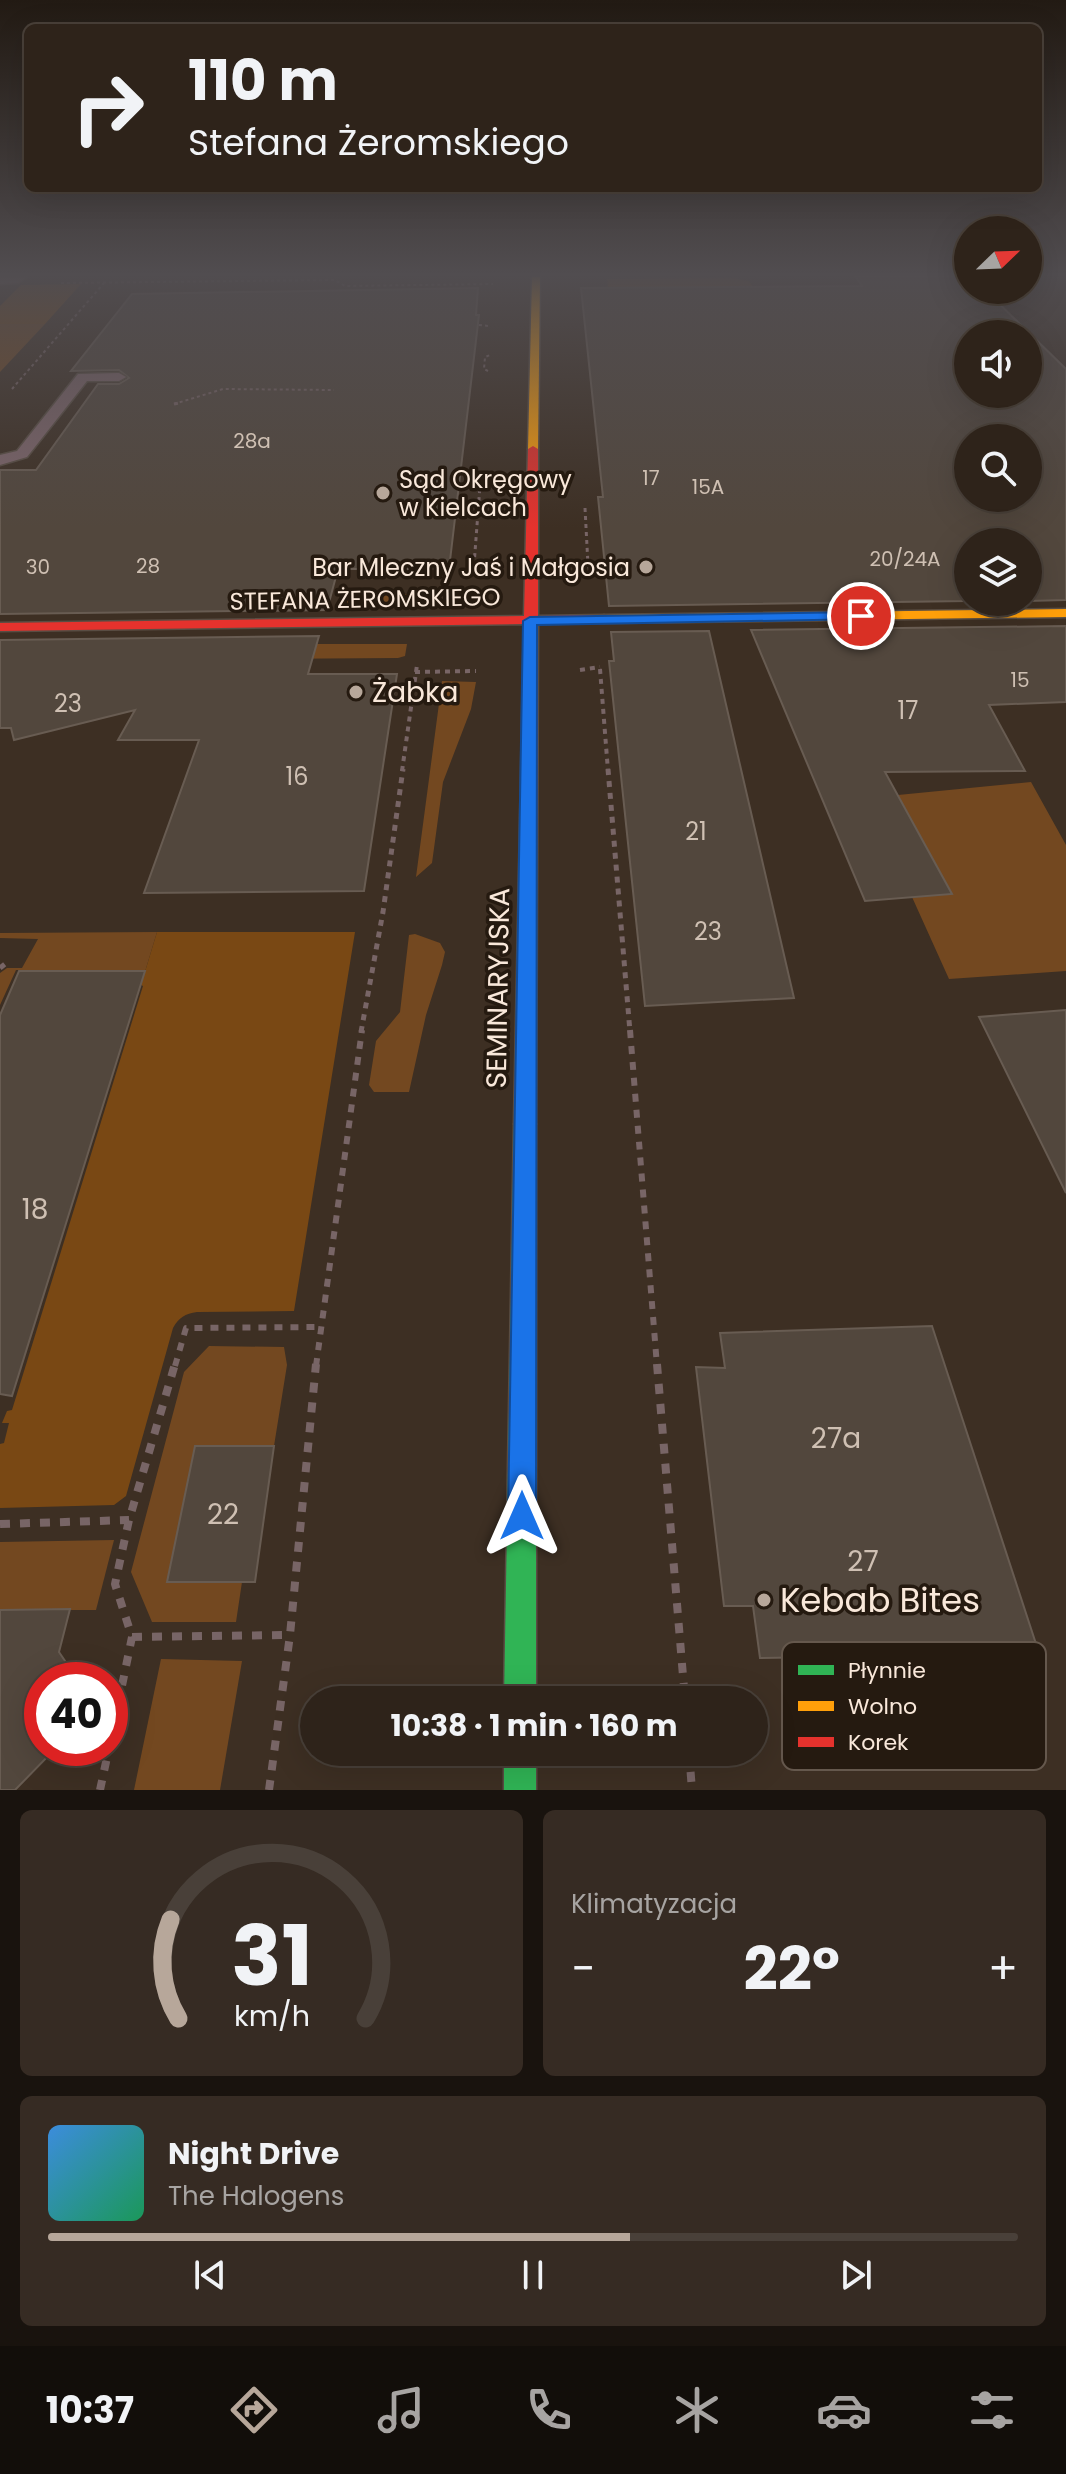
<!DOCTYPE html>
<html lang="pl">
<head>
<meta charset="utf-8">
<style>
	:root { --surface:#2e231a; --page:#362b23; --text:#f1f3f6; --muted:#a7a4a2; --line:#494039; --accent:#b7a79a }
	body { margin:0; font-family:Poppins,sans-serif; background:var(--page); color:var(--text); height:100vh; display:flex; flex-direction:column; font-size:30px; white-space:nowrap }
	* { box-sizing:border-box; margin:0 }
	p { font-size:26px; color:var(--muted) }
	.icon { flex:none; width:44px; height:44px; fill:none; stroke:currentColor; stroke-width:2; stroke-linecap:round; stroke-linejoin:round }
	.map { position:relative; height:1790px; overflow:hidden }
	.details { display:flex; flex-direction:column; gap:20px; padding:20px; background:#19130e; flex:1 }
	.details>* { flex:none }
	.banner { position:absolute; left:24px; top:24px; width:1018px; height:168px; border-radius:12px; box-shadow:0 8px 32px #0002,0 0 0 2px var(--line); background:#2e231a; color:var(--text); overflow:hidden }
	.needle { width:52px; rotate:67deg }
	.tools { position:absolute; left:954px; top:216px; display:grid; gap:16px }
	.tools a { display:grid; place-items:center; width:88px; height:88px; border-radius:50%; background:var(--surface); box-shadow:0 8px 32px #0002,0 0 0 2px var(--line); font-size:40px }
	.speed { position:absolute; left:24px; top:1662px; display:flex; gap:16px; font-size:40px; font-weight:700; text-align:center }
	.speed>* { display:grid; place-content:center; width:104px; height:104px; border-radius:50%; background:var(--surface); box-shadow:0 8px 32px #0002,0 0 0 2px var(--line); line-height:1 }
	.speed .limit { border:12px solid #d22; background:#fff; color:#111 }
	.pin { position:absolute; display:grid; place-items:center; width:68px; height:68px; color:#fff; margin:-34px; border:4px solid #fff; border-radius:50%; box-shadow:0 2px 8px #0007 }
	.me { position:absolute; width:88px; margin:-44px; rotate:0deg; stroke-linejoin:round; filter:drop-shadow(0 0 6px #0008) }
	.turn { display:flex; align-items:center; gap:28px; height:168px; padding:0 32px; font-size:36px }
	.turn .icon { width:104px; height:104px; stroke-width:2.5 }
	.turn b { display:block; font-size:56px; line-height:68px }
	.big { font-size:60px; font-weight:700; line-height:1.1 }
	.details .widget { flex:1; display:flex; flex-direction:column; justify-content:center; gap:12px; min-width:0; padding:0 28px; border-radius:12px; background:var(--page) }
	.details .dial { align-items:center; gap:0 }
	.dial svg { height:208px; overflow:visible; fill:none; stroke:var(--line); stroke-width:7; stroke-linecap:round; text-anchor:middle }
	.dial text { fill:var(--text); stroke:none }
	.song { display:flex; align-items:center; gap:24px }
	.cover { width:96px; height:96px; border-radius:12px; background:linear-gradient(135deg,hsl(210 70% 55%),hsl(150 70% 35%)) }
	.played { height:8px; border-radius:4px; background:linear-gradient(90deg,var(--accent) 60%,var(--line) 60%) }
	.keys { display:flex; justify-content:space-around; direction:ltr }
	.heat { display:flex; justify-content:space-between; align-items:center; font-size:44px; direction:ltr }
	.details .tiles { flex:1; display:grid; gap:20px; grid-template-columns:1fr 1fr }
	.widget:last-child { grid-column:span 2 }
	.trip { position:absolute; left:300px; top:1686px; width:468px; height:80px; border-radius:40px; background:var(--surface); box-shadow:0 8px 32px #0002,0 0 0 2px var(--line); font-weight:700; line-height:80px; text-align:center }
	.menu { display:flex; height:128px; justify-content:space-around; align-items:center; background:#120e0a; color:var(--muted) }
	.menu .icon { width:56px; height:56px }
	.menu .active { color:var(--accent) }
	.menu b { font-size:36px; color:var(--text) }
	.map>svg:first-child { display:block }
	.green { fill:#734820 }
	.forest { fill:#794814 }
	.building { fill:#52473d; stroke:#685c52; stroke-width:2; fill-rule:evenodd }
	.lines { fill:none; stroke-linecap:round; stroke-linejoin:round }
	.lane-casing { stroke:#594d43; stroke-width:3 }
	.street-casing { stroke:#594d43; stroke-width:3 }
	.fast-casing { stroke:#594d43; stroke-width:3 }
	.slow-casing { stroke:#594d43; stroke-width:3 }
	.jam-casing { stroke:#594d43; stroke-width:3 }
	.path-far5 { stroke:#786566; stroke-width:2; stroke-dasharray:3 3; stroke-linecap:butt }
	.path-far4 { stroke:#786566; stroke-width:3; stroke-dasharray:4 4; stroke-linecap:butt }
	.path-far3 { stroke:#786566; stroke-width:4; stroke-dasharray:5 5; stroke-linecap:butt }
	.path-far2 { stroke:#786566; stroke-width:5; stroke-dasharray:6 6; stroke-linecap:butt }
	.path-far1 { stroke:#786566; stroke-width:6; stroke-dasharray:8 8; stroke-linecap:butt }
	.path { stroke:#786566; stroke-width:8; stroke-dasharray:10 10; stroke-linecap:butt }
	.lane { fill:#7e666b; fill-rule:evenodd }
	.street { fill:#7e666b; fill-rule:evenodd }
	.fast { fill:#30b455; fill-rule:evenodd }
	.slow { fill:#ff9f0a; fill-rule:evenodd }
	.jam { fill:#e5322d; fill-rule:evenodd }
	.route { fill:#1a73e8; stroke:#114b97; stroke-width:2 }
	.poi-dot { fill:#b7a79a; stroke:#251a10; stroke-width:3 }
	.labels { text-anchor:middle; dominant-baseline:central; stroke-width:7; stroke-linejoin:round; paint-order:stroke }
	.far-number-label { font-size:20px; fill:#cfc0b3 }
	.far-poi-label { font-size:24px; fill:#f9e8da; stroke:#251a10; text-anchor:start }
	.far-street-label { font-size:24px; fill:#f9e8da; stroke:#251a10 }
	.number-label { font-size:24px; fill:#cfc0b3 }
	.poi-label { font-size:28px; fill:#f9e8da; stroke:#251a10; text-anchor:start }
	.street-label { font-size:28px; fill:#f9e8da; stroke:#251a10 }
	.near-number-label { font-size:28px; fill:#cfc0b3 }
	.near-poi-label { font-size:34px; fill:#f9e8da; stroke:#251a10; text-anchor:start }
	.key { fill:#251a10; stroke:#65584d; stroke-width:2 }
	.key-label { font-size:22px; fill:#f9e8da }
</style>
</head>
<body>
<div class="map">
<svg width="1066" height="1790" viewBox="0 0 1066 1790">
	<rect width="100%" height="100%" fill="#3d2f23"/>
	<g class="green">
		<path d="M0,324H45L0,372Z"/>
		<path d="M409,594L407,605L344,606L346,595Z"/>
		<path d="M279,644H407L405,656L398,658L247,659Z"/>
		<path d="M442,681L476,682L471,709L443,782L432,863L416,877Z"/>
		<path d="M1031,782L1066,845V971L949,979L912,897L952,894L898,795Z"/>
		<path d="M157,932L141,985L77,986L82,970H16L0,1005V973L7,968H22L38,939L0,938V933Z"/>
		<path d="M415,934L440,943L445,952L442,965L426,1015L409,1092H374L369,1085L376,1041L400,1012L409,935Z"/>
		<path d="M209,1346L284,1347L287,1365L274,1446L195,1447L167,1582H242L236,1622H152L131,1572L184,1372Z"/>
		<path d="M114,1540L96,1610H0V1542Z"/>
		<path d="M161,1659L242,1661L220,1790H134Z"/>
	</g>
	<g class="forest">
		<path d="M733,278L749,281L753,287L608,288L607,279Z"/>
		<path d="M81,284L45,324H0V306L21,285Z"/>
		<path d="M157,932H355L294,1311L197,1312C185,1314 179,1317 173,1328L126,1496L114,1505L0,1508V1444L4,1443L9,1423H2L7,1411L12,1410L143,986L141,985Z"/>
	</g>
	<g class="building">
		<path d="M856,277H968V290H985L1066,369V600L1028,601V542H968V601L609,606L598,497H603L581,288L862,286ZM968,334H1028V394H968ZM968,438H1028V498H968Z"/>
		<path d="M478,288L476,315H479L449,569H338L327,610L0,614V470H36L98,384H119L129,378L119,370L71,371L132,294Z"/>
		<path d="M1066,626V702L989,705L1025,771L885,772L952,894L865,901L751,630Z"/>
		<path d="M709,631L794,998L645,1006L609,661H614L611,632Z"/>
		<path d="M319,636L308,674H397L364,891L144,893L199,740H118L135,710L14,740L11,728H0V640Z"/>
		<path d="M19,971H145L12,1396L0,1394V1015Z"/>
		<path d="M1066,1010V1193L979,1017Z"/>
		<path d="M932,1326L1039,1653L760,1658L753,1606H724L696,1367L725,1368L720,1333Z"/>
		<path d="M195,1446H274L255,1582H167Z"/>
		<path d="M70,1609L59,1652L78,1680H42V1748H56L15,1790H0V1610Z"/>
	</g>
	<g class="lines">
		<defs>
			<path id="lane" d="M78,374L119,373L126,377L119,381H87L27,457L0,465V455L17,451Z"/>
			<path id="street" d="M0,277H27L18,283L0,284Z"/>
			<g id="fast">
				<path d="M525,1115L533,1117L536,1124V1700H504L514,1124L517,1117Z"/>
				<rect x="504" y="1752" width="32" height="38"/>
			</g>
			<g id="slow">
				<path d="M532,277H540L538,449L533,452L528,449Z"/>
				<path d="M1066,609V617L604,623L597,619L604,615Z"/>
			</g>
			<path id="jam" d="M533,446L538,449V616L604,615L611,619L604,623L538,624L536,1124L533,1131L525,1133L517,1131L514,1124L524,624L0,631V623L524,616L528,449Z"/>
		</defs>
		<use href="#lane" class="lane-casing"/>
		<use href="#street" class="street-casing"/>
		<use href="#fast" class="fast-casing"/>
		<use href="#slow" class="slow-casing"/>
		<use href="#jam" class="jam-casing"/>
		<g class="path-far5">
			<path d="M61,283L335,280L345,286L493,284"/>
			<path d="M479,325L489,326"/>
			<path d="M488,371L484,369L485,357L490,355"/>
			<path d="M12,389L104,283"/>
			<path d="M174,404L223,389L334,390"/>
		</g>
		<g class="path-far4">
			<path d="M174,404L179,403"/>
			<path d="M472,485H480"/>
			<path d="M585,508L588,565"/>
			<path d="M474,565L480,486"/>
		</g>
		<g class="path-far3">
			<path d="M588,563L589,574"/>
			<path d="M463,575L474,563"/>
			<path d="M600,669L608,771"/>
			<path d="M580,670L600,667"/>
			<path d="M415,672L476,671"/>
			<path d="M402,771L417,665"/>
		</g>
		<g class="path-far2">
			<path d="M608,769L630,1032"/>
			<path d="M0,968L5,964"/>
			<path d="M361,1032L383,912L403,769"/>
		</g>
		<g class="path-far1">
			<path d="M630,1030L657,1366"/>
			<path d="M175,1366L186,1328L320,1327"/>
			<path d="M316,1366L362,1030"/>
		</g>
		<g class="path">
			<path d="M657,1364L685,1700"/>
			<path d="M0,1524L129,1520"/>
			<path d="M132,1637L290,1635"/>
			<path d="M110,1744L132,1637L115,1584L129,1520L175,1364"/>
			<path d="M689,1752L692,1790"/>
			<path d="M100,1790L109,1748"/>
			<path d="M269,1790L290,1635L316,1364"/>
		</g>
		<use href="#lane" class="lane"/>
		<use href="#street" class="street"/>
		<use href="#fast" class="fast"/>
		<use href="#slow" class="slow"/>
		<use href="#jam" class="jam"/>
	</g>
	<linearGradient id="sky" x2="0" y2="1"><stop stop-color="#221a13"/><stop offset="0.52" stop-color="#514d50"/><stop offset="1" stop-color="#514d50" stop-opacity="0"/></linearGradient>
	<rect width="1066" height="528" fill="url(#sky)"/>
	<path class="route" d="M861,612L867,616L865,619L537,625L536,1516L532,1526L522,1530L512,1526L508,1516L523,621L530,617Z"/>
	<g class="poi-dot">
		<circle cx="383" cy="493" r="8"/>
		<circle cx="646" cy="567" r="8"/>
		<circle cx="356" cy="692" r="8"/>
		<circle cx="764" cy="1600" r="8"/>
	</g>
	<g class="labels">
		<g class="far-number-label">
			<text x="252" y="441">28a</text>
			<text x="651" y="478">17</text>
			<text x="708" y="487">15A</text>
			<text x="905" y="559">20/24A</text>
			<text x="148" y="566">28</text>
			<text x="38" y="567">30</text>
			<text x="1020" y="680">15</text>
		</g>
		<g class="far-poi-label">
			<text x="399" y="479">Sąd Okręgowy<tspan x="399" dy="28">w Kielcach</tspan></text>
			<text x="630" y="567" text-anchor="end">Bar Mleczny Jaś i Małgosia</text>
		</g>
		<g class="far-street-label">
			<text transform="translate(365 599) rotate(-1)">STEFANA ŻEROMSKIEGO</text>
		</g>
		<g class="number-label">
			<text x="68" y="703">23</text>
			<text x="908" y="710">17</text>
			<text x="297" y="776">16</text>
			<text x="696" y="831">21</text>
			<text x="708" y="931">23</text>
		</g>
		<g class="poi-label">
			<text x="372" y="692">Żabka</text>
		</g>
		<g class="street-label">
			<text transform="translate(498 988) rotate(-89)">SEMINARYJSKA</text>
		</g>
		<g class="near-number-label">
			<text x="35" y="1209">18</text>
			<text x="836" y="1438">27a</text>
			<text x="223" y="1514">22</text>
			<text x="863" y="1561">27</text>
		</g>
		<g class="near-poi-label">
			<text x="780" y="1600">Kebab Bites</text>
		</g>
	</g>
	<rect x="782" y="1642" width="264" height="128" rx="12" class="key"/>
	<rect x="798" y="1665" width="36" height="10" fill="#30b455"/>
	<rect x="798" y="1701" width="36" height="10" fill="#ff9f0a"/>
	<rect x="798" y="1737" width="36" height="10" fill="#e5322d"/>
	<g class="key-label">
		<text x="848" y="1678">Płynnie</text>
		<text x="848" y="1714">Wolno</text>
		<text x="848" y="1750">Korek</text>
	</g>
</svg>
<div class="tools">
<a><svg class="needle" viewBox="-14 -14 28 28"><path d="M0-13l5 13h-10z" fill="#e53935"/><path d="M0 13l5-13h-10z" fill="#a7a4a2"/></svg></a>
<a><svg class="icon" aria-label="sound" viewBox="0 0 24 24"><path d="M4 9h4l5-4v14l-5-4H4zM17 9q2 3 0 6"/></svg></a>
<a><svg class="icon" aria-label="search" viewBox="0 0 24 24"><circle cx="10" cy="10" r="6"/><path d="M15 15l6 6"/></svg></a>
<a><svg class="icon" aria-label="layers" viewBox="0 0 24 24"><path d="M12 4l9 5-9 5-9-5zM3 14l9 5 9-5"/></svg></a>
</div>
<div class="speed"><div class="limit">40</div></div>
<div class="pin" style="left:861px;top:616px;background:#d93025"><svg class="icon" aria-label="arrive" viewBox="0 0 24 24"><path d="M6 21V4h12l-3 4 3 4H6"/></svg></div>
<svg class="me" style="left:522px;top:1516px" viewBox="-20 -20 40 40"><path d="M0-17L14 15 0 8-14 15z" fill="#1a73e8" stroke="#fff" stroke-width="4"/></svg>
<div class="trip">10:38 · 1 min · 160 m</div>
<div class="banner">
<div class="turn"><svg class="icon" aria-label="right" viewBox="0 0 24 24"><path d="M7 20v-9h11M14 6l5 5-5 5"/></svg><div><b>110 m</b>Stefana Żeromskiego</div></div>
</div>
</div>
<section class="details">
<div class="tiles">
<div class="widget dial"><svg viewBox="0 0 100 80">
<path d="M14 69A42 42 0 1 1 86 69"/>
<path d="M14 69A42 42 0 0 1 11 31" stroke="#b7a79a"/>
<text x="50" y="56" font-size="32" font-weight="700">31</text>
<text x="50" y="72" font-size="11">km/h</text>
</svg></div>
<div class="widget"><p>Klimatyzacja</p>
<div class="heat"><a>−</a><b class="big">22°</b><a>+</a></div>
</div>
<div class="widget">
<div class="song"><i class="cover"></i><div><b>Night Drive</b><p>The Halogens</p></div></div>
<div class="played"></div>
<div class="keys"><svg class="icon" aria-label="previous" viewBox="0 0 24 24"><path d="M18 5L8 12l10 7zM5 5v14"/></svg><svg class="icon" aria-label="pause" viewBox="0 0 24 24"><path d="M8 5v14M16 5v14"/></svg><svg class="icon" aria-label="next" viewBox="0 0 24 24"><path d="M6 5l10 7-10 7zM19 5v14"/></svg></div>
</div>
</div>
</section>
<nav class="menu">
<b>10:37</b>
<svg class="icon active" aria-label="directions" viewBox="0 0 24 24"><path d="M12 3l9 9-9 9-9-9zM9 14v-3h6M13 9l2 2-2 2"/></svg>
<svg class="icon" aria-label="music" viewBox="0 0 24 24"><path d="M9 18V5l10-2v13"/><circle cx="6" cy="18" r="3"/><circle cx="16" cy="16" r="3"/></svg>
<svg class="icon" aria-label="phone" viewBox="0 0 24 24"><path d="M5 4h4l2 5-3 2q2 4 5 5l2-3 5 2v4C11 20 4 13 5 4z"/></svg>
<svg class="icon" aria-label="climate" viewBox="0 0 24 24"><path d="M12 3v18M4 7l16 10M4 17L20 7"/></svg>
<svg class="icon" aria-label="car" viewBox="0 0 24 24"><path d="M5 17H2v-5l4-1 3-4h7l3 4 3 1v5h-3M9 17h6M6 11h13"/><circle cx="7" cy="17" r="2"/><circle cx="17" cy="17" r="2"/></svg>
<svg class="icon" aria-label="filters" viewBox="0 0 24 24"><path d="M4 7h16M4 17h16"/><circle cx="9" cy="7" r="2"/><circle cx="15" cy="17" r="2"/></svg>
</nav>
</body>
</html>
